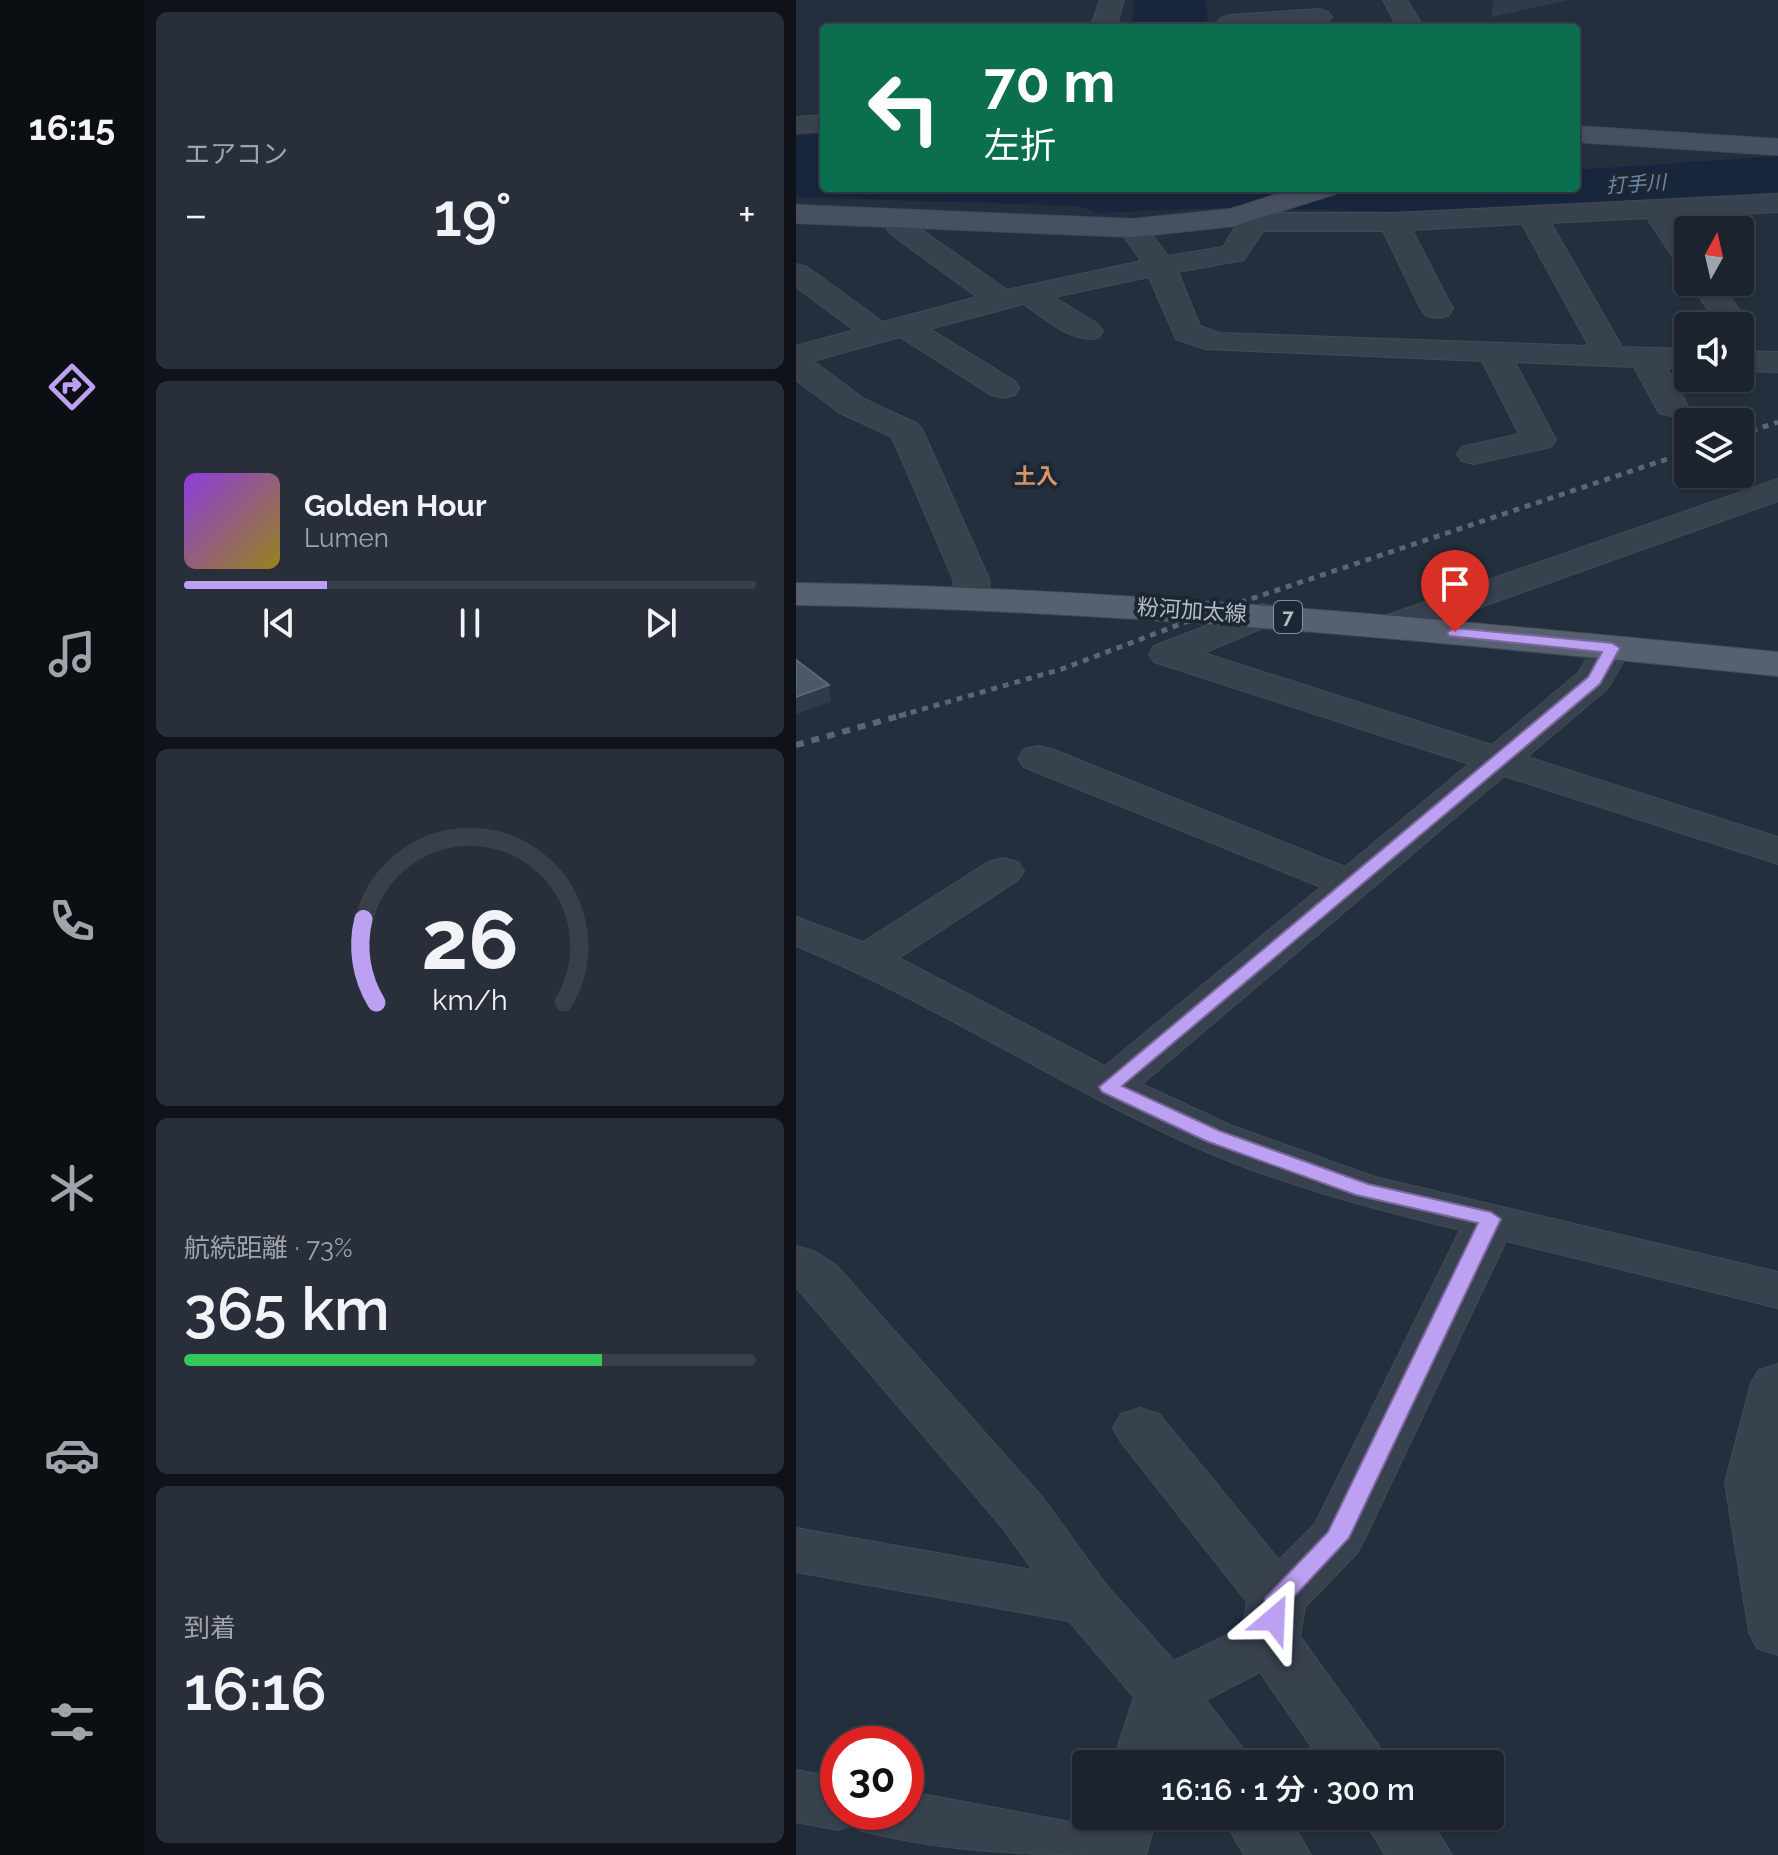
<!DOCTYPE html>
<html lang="ja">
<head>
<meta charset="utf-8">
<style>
	:root { --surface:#1b232e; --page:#282f3a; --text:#f1f3f6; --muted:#a0a4aa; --line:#39404a; --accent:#bca0f2 }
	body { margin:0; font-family:Raleway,"Noto Sans JP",sans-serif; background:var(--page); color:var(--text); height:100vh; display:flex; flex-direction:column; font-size:30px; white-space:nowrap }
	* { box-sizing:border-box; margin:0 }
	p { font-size:26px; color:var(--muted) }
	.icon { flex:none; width:44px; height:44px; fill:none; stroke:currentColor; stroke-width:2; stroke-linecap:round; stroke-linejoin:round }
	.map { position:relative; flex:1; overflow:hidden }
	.drawer { display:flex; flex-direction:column; gap:12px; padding:12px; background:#0f1319; width:652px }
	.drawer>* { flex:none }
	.top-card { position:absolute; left:24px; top:24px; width:760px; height:168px; border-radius:8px; box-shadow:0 2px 6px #0004,0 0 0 2px var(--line); background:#0b6e4f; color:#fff; overflow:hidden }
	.needle { width:52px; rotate:8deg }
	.tools { position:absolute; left:878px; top:216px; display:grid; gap:16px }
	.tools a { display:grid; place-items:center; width:80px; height:80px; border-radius:8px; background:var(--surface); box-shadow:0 2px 6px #0004,0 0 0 2px var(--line); font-size:40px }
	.speed { position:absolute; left:24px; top:1726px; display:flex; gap:16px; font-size:40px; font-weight:700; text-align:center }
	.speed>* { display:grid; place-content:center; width:104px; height:104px; border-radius:50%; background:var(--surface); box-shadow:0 2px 6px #0004,0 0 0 2px var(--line); line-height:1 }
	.speed .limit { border:12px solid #d22; background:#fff; color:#111 }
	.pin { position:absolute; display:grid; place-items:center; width:68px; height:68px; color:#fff; margin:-82px -34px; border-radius:50% 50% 50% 0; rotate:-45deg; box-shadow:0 0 8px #0007 }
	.pin .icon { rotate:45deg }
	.me { position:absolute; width:88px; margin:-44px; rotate:26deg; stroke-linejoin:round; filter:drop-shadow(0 0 6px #0008) }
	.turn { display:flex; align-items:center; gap:28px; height:168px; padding:0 32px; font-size:36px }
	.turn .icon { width:104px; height:104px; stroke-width:2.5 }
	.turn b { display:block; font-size:56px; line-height:68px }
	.big { font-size:60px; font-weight:600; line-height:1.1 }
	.drawer .widget { flex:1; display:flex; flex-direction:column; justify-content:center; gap:12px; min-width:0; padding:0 28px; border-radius:12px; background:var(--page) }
	.drawer .dial { align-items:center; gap:0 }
	.dial svg { height:208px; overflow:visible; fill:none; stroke:var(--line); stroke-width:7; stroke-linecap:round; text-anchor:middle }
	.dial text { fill:var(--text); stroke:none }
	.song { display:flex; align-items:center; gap:24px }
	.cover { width:96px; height:96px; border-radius:12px; background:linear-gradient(135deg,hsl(270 70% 55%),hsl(50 70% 35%)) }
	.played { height:8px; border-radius:4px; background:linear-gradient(90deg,var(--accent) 25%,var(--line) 25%) }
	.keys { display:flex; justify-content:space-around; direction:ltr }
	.heat { display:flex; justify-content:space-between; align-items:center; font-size:44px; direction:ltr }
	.charge { height:12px; border-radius:6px; background:linear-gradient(90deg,#34c759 73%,var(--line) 0) }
	.trip { position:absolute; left:276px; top:1750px; width:432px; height:80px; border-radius:8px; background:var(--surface); box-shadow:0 2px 6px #0004,0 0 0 2px var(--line); font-weight:600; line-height:80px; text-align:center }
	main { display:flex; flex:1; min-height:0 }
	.dock { display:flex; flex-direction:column; width:144px; justify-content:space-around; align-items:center; background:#0b0e12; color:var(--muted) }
	.dock .icon { width:56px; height:56px }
	.dock .selected { color:var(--accent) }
	.dock b { font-size:36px; color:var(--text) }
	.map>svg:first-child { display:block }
	.water { fill:#17263c }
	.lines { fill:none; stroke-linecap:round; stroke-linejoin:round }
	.street-casing { stroke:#414a57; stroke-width:2 }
	.secondary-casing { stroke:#414a57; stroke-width:2 }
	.primary-casing { stroke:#414a57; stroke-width:2 }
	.street { fill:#38414e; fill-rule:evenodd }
	.secondary { fill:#465061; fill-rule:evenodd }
	.primary { fill:#56606e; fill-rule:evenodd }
	.rail-far1 { stroke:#5a6575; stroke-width:5; stroke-dasharray:6 6; stroke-linecap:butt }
	.rail { stroke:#5a6575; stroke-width:6; stroke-dasharray:8 8; stroke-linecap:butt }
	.shaded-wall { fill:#2f3b4b }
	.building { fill:#4b5868; stroke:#5c6777; stroke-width:2 }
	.route { fill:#bca0f2; stroke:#7a689d; stroke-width:2 }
	.labels { text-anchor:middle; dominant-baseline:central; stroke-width:8; stroke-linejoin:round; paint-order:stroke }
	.far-water-label { font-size:20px; font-style:italic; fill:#6d86a8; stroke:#1d2633 }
	.shield { fill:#1d2633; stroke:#878f9c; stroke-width:2 }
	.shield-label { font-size:20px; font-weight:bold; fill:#b4bcc9 }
	.far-quarter-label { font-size:22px; font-weight:bold; fill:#d59563; stroke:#1d2633 }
	.street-label { font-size:22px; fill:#b4bcc9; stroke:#1d2633 }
</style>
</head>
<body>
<main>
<nav class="dock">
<b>16:15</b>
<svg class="icon selected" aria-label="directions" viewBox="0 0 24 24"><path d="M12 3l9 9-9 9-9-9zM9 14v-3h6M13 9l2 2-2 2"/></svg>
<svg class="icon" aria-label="music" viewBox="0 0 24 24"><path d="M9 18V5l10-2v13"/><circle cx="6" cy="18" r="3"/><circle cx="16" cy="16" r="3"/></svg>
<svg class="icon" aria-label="phone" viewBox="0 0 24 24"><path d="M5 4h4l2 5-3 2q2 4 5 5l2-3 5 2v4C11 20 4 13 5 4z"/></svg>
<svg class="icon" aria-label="climate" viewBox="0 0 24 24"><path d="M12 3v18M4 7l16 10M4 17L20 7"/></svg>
<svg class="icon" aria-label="car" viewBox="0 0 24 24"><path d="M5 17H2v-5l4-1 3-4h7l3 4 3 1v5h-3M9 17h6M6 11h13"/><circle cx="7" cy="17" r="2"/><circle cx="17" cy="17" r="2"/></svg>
<svg class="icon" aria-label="filters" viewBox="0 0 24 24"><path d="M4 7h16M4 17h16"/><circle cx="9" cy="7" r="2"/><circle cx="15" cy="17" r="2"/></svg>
</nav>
<section class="drawer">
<div class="widget"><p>エアコン</p>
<div class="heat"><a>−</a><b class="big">19°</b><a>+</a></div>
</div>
<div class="widget">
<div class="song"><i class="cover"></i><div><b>Golden Hour</b><p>Lumen</p></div></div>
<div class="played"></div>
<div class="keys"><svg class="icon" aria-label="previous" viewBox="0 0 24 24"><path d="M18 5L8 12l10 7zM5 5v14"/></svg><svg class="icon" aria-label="pause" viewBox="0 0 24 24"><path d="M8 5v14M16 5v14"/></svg><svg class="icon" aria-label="next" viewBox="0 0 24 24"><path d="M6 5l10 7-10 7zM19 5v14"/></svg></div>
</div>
<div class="widget dial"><svg viewBox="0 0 100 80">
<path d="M14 69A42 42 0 1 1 86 69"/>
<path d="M14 69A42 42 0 0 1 9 37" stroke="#bca0f2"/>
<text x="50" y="56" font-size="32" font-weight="700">26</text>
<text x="50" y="72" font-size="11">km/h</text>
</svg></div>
<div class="widget"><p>航続距離 · 73%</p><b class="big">365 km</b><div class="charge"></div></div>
<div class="widget"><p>到着</p><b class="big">16:16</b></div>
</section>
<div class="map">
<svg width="982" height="1855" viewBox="0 0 982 1855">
	<rect width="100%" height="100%" fill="#242f3e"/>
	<g class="water">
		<path d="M337,0H409L412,17L408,28H334L339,6Z"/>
		<path d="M28,134V188H780V170L982,156V192L632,212L422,208L301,213L283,206L0,197V136Z"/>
	</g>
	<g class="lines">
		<defs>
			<g id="street">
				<path d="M304,0H328L320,28H294Z"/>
				<path d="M587,0H611L628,28H602Z"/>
				<path d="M523,9L532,12L536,17L532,22L472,28H425L421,23L425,18L434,15Z"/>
				<path d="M28,115V131L0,133V117Z"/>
				<path d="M982,194V212L879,217L892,235V266L881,263L851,218L755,223L826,347L892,349V369L871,368L892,406L887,413L875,416L863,413L838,367L719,362L760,440L755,447L678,464L666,461L661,454L666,447L723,434L686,361L409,349L380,339L353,277L258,297L302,324L307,331L302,338C276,344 249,318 227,304L134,329L219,381L223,388L219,395L207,398L195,395L104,337L17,361L68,399L122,424L127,431L194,581L192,597L186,605L173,608L160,605L154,597L158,581L96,437L44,413L0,380V346L58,330L0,287V264L11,267L87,322L181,297L96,235L91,229L96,223L106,220L116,223L211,290L345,261L322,228L327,222L337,219L347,222L372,256L427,247L440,226L428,223L423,217L428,211L438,208L458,213H597ZM726,224L793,346L423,333L404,326L382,272L448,260L467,231H587L625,309L630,316L641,318L652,316L657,309L616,230Z"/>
				<path d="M894,282H924L954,326L949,333L944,334V326H922Z"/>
				<path d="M944,351L982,352V372L944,371Z"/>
				<path d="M982,479V501L609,634L596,637L583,634L577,626L583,618Z"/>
				<path d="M466,604L479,607L485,615L479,623L408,653L696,745L782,673L802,640L816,637L830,640L835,648L812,688L731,757L982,837V864L708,776L346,1084L434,1125L579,1177L982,1272V1308L710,1241L569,1538L561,1553L509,1607L504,1636L583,1746L592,1764H527L464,1672L410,1700L445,1746L454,1764H389L381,1753L378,1764H316L338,1697L273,1621L0,1572V1528L237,1570L206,1527L0,1287V1246L18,1251L40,1265L246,1497L311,1586L378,1661L447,1627L451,1602L325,1442L317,1428L325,1414L344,1408L363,1414L483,1560L519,1524L664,1230C574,1208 483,1184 397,1146C262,1085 137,1002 0,946V917L67,942L192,862L207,858L222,862L228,871L222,880L103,958L309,1066L525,887L228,767L222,758L228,749L242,746L256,749L549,867L673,764L358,662L353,654L358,646Z"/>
				<path d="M982,1364V1655L961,1648L953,1632L929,1483L955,1383L963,1370Z"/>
				<path d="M0,1770L42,1778V1812H110V1791L296,1826L299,1816H361L350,1855C252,1855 157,1855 63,1830L60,1824L42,1830L0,1822Z"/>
				<path d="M426,1816H492L515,1855H448Z"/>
				<path d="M566,1816H632L656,1855H589Z"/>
			</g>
			<g id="secondary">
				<path d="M780,126L982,139V155L780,142Z"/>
				<path d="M500,188H543L539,194L438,226L337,237L0,223V205L337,219L435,209Z"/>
			</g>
			<path id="primary" d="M0,583C329,588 655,620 982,652V676C655,643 329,610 0,605Z"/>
		</defs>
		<use href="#street" class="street-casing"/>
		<use href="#secondary" class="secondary-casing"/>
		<use href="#primary" class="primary-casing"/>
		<use href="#street" class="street"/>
		<use href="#secondary" class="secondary"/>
		<use href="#primary" class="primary"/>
		<g class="rail-far1">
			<path d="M944,435L982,422"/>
			<path d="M103,716L266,669L419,611L892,452"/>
		</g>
		<path class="rail" d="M0,745L110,714"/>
	</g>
	<g class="shaded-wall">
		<path d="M697,0H773L696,17Z"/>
		<path d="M33,685L35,702L0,714V697Z"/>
	</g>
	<path class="building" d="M0,660L33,685L0,697Z"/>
	<path class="route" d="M659,628L816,643L824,648L804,684L326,1086L424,1131L572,1184L695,1212L705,1219L553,1538L493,1602L487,1626L478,1629L469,1626L466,1619L469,1598L532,1532L682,1223L560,1195L410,1141L306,1092L303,1087L792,677L806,652L653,636L651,632Z"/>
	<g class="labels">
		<g class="far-water-label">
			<text transform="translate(840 184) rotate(-4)">打手川</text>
		</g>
		<rect class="shield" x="478" y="601" width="28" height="32" rx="6"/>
		<g class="shield-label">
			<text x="492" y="617">7</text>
		</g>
		<g class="far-quarter-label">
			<text x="240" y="476">土入</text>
		</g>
		<g class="street-label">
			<text transform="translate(396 610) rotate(4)">粉河加太線</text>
		</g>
	</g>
</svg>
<div class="tools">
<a><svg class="needle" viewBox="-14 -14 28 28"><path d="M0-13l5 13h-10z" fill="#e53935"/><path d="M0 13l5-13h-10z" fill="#a0a4aa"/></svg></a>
<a><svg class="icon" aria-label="sound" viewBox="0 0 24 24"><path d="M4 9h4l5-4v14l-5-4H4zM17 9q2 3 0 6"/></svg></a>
<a><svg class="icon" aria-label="layers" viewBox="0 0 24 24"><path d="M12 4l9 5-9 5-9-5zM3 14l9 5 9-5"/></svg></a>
</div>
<div class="speed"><div class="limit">30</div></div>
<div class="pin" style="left:659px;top:632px;background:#d93025"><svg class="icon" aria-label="arrive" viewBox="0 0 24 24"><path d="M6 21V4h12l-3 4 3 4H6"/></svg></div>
<svg class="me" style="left:478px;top:1619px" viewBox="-20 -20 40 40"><path d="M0-17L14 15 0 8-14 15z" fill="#bca0f2" stroke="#fff" stroke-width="4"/></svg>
<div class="trip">16:16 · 1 分 · 300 m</div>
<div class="top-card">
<div class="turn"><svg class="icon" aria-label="left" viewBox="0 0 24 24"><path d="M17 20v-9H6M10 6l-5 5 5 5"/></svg><div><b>70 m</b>左折</div></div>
</div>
</div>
</main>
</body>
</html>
